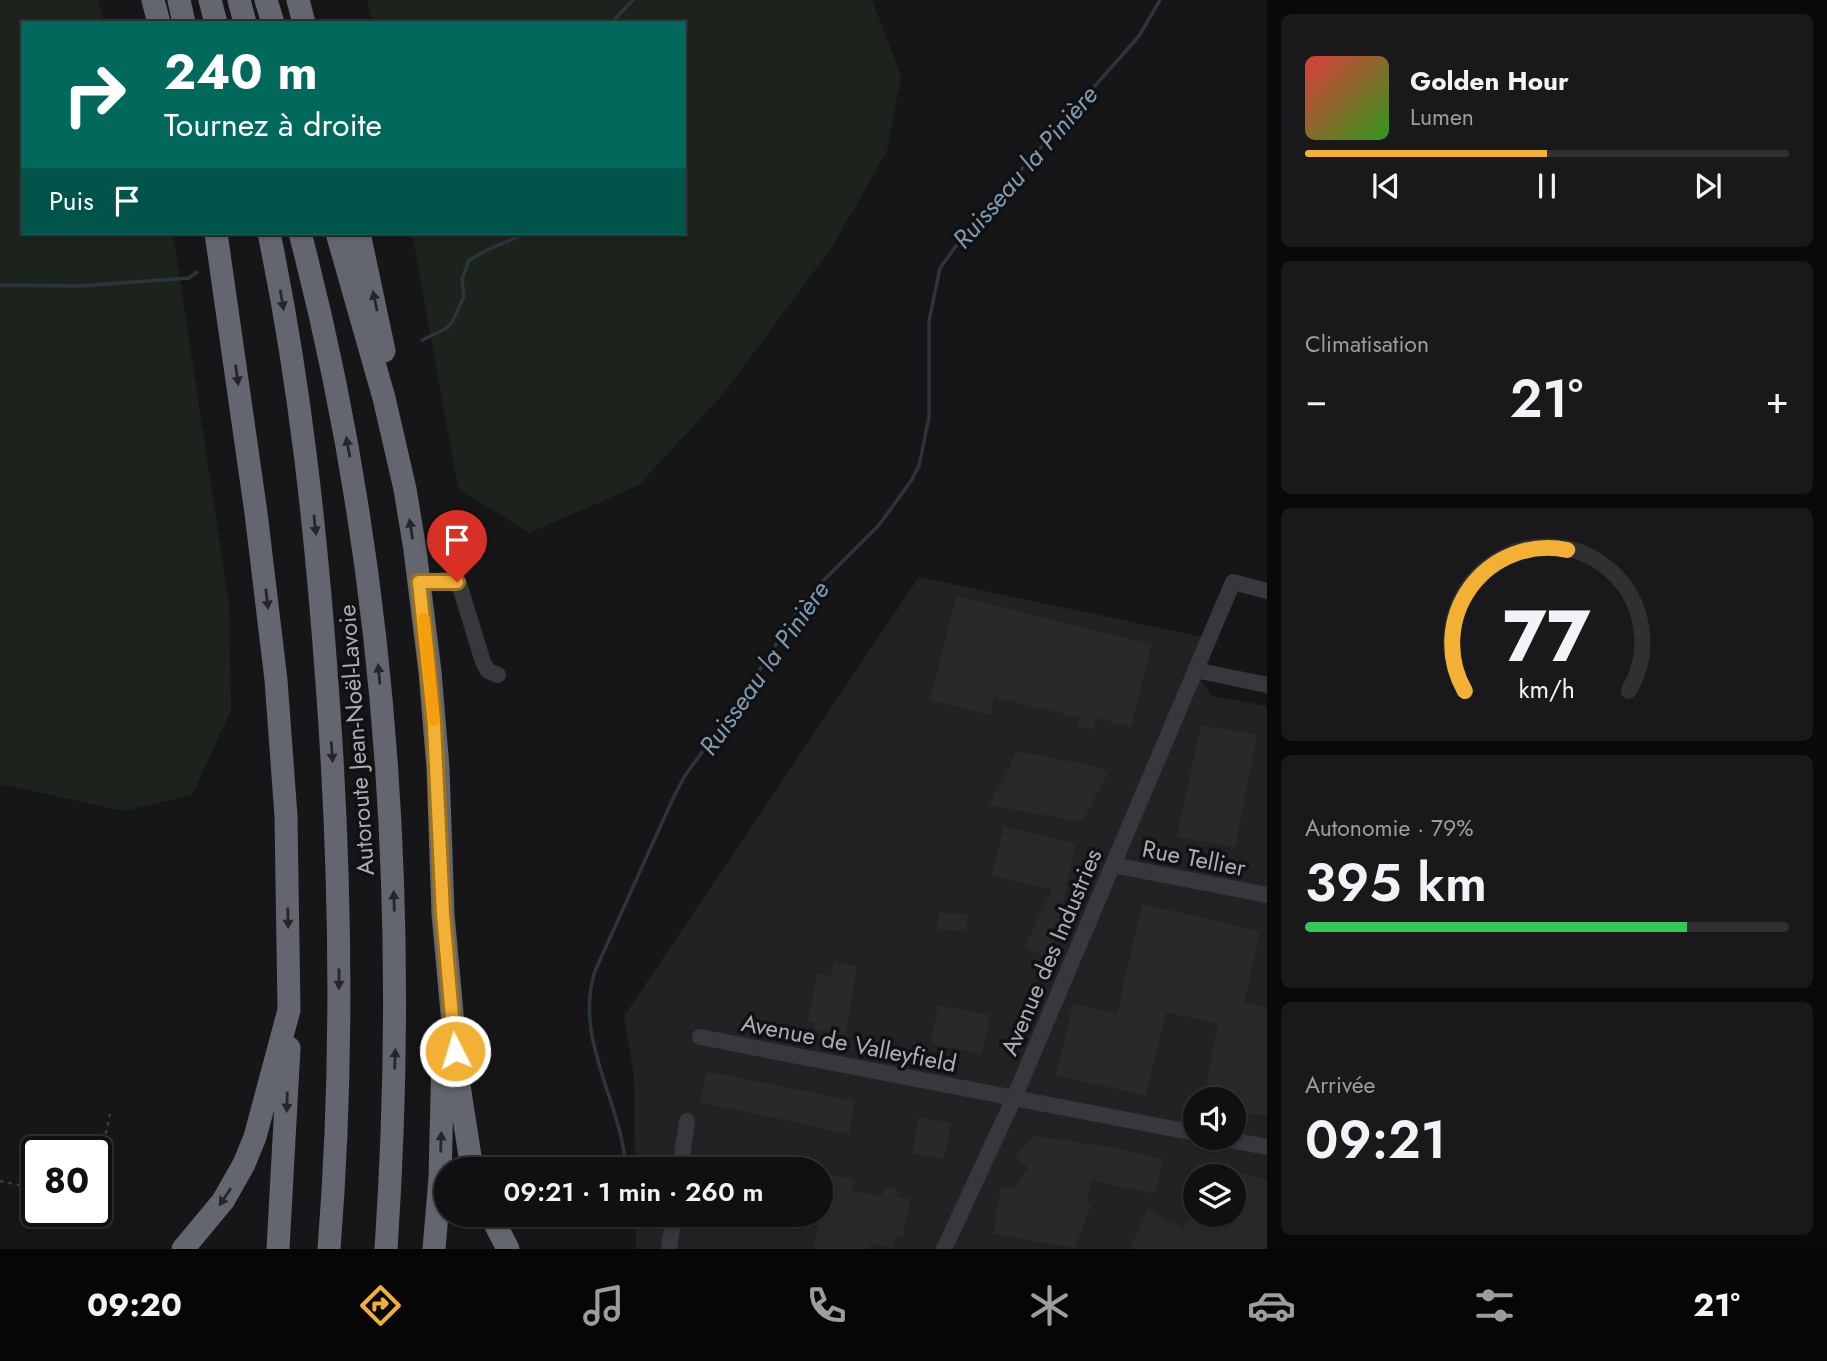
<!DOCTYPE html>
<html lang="fr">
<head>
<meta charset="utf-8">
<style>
	:root { --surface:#101012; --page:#19191b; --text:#f1f3f6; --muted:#9c9d9f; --line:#303032; --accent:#f2b134 }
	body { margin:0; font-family:Jost,sans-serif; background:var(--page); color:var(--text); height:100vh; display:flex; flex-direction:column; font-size:26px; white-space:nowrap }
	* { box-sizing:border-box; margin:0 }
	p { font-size:23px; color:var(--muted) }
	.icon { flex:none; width:38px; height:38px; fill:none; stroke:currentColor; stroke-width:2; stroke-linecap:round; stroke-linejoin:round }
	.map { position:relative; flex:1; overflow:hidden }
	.side { display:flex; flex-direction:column; gap:14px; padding:14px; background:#09090a; width:560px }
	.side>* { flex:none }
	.hud { position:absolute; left:21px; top:21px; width:665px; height:214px; border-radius:0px; box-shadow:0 2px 5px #0004,0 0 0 2px var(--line); background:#00695c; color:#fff; overflow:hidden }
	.tools { position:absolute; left:1183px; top:1087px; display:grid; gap:14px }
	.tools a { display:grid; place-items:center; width:63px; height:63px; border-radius:50%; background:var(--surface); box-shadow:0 2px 5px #0004,0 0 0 2px var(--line); font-size:35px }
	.speed { position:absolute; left:21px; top:1136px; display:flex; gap:14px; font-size:35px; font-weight:700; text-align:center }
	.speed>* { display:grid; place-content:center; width:91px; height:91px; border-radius:50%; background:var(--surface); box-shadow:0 2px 5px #0004,0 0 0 2px var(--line); line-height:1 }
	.speed .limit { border:4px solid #111; border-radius:10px; background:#fff; color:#111 }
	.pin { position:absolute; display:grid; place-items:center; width:60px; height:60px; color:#fff; margin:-72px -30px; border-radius:50% 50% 50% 0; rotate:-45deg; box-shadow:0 0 7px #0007 }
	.pin .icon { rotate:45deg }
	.me { position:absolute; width:77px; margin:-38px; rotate:355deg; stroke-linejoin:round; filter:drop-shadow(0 0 5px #0008) }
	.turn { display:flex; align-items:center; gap:24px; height:147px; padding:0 28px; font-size:32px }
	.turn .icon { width:91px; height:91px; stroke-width:2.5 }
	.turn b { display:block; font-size:49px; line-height:60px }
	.then { display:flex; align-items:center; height:66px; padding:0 28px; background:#0003; gap:14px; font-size:26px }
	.big { font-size:52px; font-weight:600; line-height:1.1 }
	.side .tile { flex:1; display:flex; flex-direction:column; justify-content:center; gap:10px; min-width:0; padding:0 24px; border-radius:10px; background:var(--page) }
	.side .dial { align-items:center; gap:0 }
	.dial svg { height:182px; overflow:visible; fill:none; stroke:var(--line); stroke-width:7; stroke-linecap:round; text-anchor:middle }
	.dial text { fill:var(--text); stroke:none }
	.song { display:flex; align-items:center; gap:21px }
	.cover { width:84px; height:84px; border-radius:10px; background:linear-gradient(135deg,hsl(0 70% 55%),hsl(110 70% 35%)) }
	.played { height:7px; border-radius:4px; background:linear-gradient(90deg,var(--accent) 50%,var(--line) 50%) }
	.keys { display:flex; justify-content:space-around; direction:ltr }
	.heat { display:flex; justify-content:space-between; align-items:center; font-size:38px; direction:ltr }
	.charge { height:10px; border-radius:5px; background:linear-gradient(90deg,#34c759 79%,var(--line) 0) }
	.trip { position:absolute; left:434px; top:1157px; width:399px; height:70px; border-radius:35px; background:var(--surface); box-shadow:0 2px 5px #0004,0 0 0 2px var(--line); font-weight:600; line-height:70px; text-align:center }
	.tabs { display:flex; height:112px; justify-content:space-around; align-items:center; background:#060607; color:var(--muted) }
	.tabs .icon { width:49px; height:49px }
	.tabs .selected { color:var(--accent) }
	.tabs b { font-size:32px; color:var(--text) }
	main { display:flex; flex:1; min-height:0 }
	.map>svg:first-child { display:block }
	.built { fill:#222225; fill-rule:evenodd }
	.green { fill:#1c231d }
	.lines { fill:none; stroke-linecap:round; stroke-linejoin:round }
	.stream { stroke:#2c353c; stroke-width:3.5 }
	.building { fill:#29292c }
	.path { stroke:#3d3f44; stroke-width:2.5; stroke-dasharray:3.5 5; stroke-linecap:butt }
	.minor { stroke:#37383d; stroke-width:16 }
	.highway { stroke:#63666e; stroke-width:23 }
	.oneway { fill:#26262a }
	.route-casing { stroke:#9d7322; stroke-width:18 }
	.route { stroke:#f2b134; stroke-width:12 }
	.slow { stroke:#f59e0b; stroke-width:12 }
	.labels { text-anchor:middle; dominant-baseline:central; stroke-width:7; stroke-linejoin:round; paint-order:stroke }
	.street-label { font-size:24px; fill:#a8adb8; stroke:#111113 }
	.water-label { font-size:26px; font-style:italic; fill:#7f9bb3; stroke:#111113 }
</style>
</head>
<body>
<main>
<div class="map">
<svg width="1267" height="1249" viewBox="0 0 1267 1249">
	<rect width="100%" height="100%" fill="#161618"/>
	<path class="built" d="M919,577L1208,638L1195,670L1211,696L1267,706V1249H636V1215L821,1214V1169H635L634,1077L624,1016ZM1195,1099H1234V1138H1195ZM1195,1176H1234V1214H1195Z"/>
	<g class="green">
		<path d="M0,0H98L104,23H23V233H172L174,240L229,605L231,710L192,795L124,811L0,784Z"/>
		<path d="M367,0H872L901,76L887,151L832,247L724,393L639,485L529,533L458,488L412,233H684V23H372Z"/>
	</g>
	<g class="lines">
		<g class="stream">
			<path d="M611,23L633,0"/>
			<path d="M0,285L79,286L189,278L197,272"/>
			<path d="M422,340L447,328L452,322L464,297L462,279L469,260L489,249L528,233"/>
			<path d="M626,1169C622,1102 573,1039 595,971L675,794L686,774L735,707L808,596L879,525L911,481L919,466L929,417V321L940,268L967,231L1139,36L1160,0"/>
			<path d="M622,1226L624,1214"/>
		</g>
	</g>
	<g class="building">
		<path d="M956,596L1152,644L1131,727L1096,718L1093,730L1077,726L1080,718L994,697L990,715L930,700Z"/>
		<path d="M1201,725L1257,735L1235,847L1177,837Z"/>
		<path d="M1017,751L1100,767L1108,772L1082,822L989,805Z"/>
		<path d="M1003,827L1076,843L1062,906L1067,908L1047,958L1024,947L1052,889L992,876Z"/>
		<path d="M1142,904L1260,931L1244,1003L1267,1008V1116L1234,1110V1099H1204L1218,1024L1166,1012L1146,1096L1056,1075L1073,1004L1117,1014Z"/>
		<path d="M939,912L968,915L966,932L937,929Z"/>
		<path d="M834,962L857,966L845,1035L813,1029L815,1023L808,1022L817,974L831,976Z"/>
		<path d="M938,1005L990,1015L982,1054L931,1044Z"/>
		<path d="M706,1071L855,1101L849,1134L700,1102Z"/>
		<path d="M919,1117L951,1123L944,1159L912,1153Z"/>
		<path d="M1034,1136L1111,1147L1163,1159L1155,1194L1091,1180L1087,1202H1092L1075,1248L993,1234L1001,1187L1015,1189L1028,1168L1015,1156Z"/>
		<path d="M1234,1172L1267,1180V1249H1129L1148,1210L1184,1229L1192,1214H1234Z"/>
		<path d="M828,1174L854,1179L852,1190L882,1196L884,1187L898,1190L897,1197L910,1199L903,1236L896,1235L893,1248L871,1243L870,1249H813Z"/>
	</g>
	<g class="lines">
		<g class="path">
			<path d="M96,1166L101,1156L110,1114"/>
			<path d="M0,1181L37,1189"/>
		</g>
		<g class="minor">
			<path d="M419,582L446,580L459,584L483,662L488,671L498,675"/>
			<path d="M1195,670L1267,685"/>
			<path d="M1113,865L1267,895"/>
			<path d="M700,1037L1195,1133"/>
			<path d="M1217,1138L1267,1147"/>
			<path d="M680,1169L687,1121"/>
			<path d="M669,1249L674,1214"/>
			<path d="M944,1249L1014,1098L1233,582L1267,591"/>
		</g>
		<g class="highway">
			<path d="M153,0L159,23"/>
			<path d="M179,0L184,23"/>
			<path d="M210,0L216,23"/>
			<path d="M239,0L245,23"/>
			<path d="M266,0L273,23"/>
			<path d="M298,0L304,23"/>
			<path d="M269,233C300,382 316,531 327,683C341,872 344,1061 329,1249"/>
			<path d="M300,233C387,564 409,908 386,1249"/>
			<path d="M337,233L384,398L405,489L415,550L430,672L438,768L443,914L458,1079L472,1169"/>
			<path d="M359,233L384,351"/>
			<path d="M490,1214L508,1249"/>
			<path d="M183,1249L223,1201L244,1164L255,1137L289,1010L286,816L276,680L256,513L216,233"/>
			<path d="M278,1249L289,1048"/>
			<path d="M434,1249L440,1178L443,1056"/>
		</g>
	</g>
	<defs><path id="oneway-solid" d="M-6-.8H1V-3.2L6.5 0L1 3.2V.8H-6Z" transform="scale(1.75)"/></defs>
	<g class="oneway">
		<use href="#oneway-solid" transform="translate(282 300) rotate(80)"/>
		<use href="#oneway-solid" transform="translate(375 301) rotate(-102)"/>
		<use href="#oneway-solid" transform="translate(237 375) rotate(82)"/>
		<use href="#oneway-solid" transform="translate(348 447) rotate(-100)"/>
		<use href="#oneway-solid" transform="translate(315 525) rotate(84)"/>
		<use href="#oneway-solid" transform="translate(411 529) rotate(-99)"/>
		<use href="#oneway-solid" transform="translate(267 599) rotate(83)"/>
		<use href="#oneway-solid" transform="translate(379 674) rotate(-95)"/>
		<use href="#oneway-solid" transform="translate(332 752) rotate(86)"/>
		<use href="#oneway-solid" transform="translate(394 901) rotate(-92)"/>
		<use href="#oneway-solid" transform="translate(288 918) rotate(89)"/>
		<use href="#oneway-solid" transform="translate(339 979) rotate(90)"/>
		<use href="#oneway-solid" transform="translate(395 1059) rotate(-88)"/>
		<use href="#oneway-solid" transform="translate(287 1102) rotate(92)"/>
		<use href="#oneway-solid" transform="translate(441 1142) rotate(-88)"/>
		<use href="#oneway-solid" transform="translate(225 1197) rotate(124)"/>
	</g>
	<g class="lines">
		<defs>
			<path id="route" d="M455,1051L443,914L434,724L419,582H457"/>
		</defs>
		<use href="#route" class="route-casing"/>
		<use href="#route" class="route"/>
		<path class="slow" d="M424,619L434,720"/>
	</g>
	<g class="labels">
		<g class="street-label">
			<text transform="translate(356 740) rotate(-94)">Autoroute Jean-Noël-Lavoie</text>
			<text transform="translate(1194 858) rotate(11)">Rue Tellier</text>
			<text transform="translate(1051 952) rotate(-67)">Avenue des Industries</text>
			<text transform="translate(849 1043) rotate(11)">Avenue de Valleyfield</text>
		</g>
		<g class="water-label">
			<text transform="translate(1025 167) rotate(-49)">Ruisseau la Pinière</text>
			<text transform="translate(764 668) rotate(-55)">Ruisseau la Pinière</text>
		</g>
	</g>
</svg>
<div class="tools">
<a><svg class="icon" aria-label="sound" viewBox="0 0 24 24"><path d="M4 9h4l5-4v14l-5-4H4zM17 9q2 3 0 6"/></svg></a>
<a><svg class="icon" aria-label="layers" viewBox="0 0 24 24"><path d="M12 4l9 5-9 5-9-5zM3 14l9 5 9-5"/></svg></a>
</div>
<div class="speed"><div class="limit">80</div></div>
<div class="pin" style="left:457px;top:582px;background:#d93025"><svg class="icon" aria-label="arrive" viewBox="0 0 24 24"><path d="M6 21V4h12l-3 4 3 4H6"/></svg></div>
<svg class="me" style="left:455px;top:1051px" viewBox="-20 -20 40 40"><circle r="17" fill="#f2b134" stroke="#fff" stroke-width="3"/><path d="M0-11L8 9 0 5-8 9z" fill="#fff"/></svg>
<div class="trip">09:21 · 1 min · 260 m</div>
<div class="hud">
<div class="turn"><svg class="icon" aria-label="right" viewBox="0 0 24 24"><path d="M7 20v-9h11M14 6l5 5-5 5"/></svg><div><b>240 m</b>Tournez à droite</div></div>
<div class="then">Puis<svg class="icon" aria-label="arrive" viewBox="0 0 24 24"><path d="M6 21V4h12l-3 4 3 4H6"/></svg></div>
</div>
</div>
<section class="side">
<div class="tile">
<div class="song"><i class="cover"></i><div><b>Golden Hour</b><p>Lumen</p></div></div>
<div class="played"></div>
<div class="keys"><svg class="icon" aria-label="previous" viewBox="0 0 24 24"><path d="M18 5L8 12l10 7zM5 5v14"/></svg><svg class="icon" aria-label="pause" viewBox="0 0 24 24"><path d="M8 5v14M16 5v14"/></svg><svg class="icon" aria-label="next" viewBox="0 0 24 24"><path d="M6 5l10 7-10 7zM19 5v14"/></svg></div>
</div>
<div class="tile"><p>Climatisation</p>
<div class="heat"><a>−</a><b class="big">21°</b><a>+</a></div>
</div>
<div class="tile dial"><svg viewBox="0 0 100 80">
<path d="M14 69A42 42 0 1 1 86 69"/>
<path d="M14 69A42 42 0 0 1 59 7" stroke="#f2b134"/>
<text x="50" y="56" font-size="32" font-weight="700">77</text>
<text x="50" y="72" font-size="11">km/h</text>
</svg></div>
<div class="tile"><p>Autonomie · 79%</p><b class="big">395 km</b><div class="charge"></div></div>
<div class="tile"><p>Arrivée</p><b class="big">09:21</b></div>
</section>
</main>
<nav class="tabs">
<b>09:20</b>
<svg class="icon selected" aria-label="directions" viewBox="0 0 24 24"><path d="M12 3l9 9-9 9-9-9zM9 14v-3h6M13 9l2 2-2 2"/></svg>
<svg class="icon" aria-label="music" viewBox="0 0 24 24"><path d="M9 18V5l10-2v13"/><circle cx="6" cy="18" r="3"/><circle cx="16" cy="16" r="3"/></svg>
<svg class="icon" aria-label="phone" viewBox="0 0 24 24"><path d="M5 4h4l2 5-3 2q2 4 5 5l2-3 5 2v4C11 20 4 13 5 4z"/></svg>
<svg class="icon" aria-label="climate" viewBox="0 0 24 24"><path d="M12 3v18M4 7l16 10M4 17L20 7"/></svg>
<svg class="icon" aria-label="car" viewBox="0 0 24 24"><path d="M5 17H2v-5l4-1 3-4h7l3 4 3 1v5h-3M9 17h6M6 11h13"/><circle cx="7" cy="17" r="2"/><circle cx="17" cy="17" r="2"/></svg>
<svg class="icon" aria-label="filters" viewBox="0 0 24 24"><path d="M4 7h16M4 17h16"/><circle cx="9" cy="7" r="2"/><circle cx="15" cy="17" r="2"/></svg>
<b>21°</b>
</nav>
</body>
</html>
